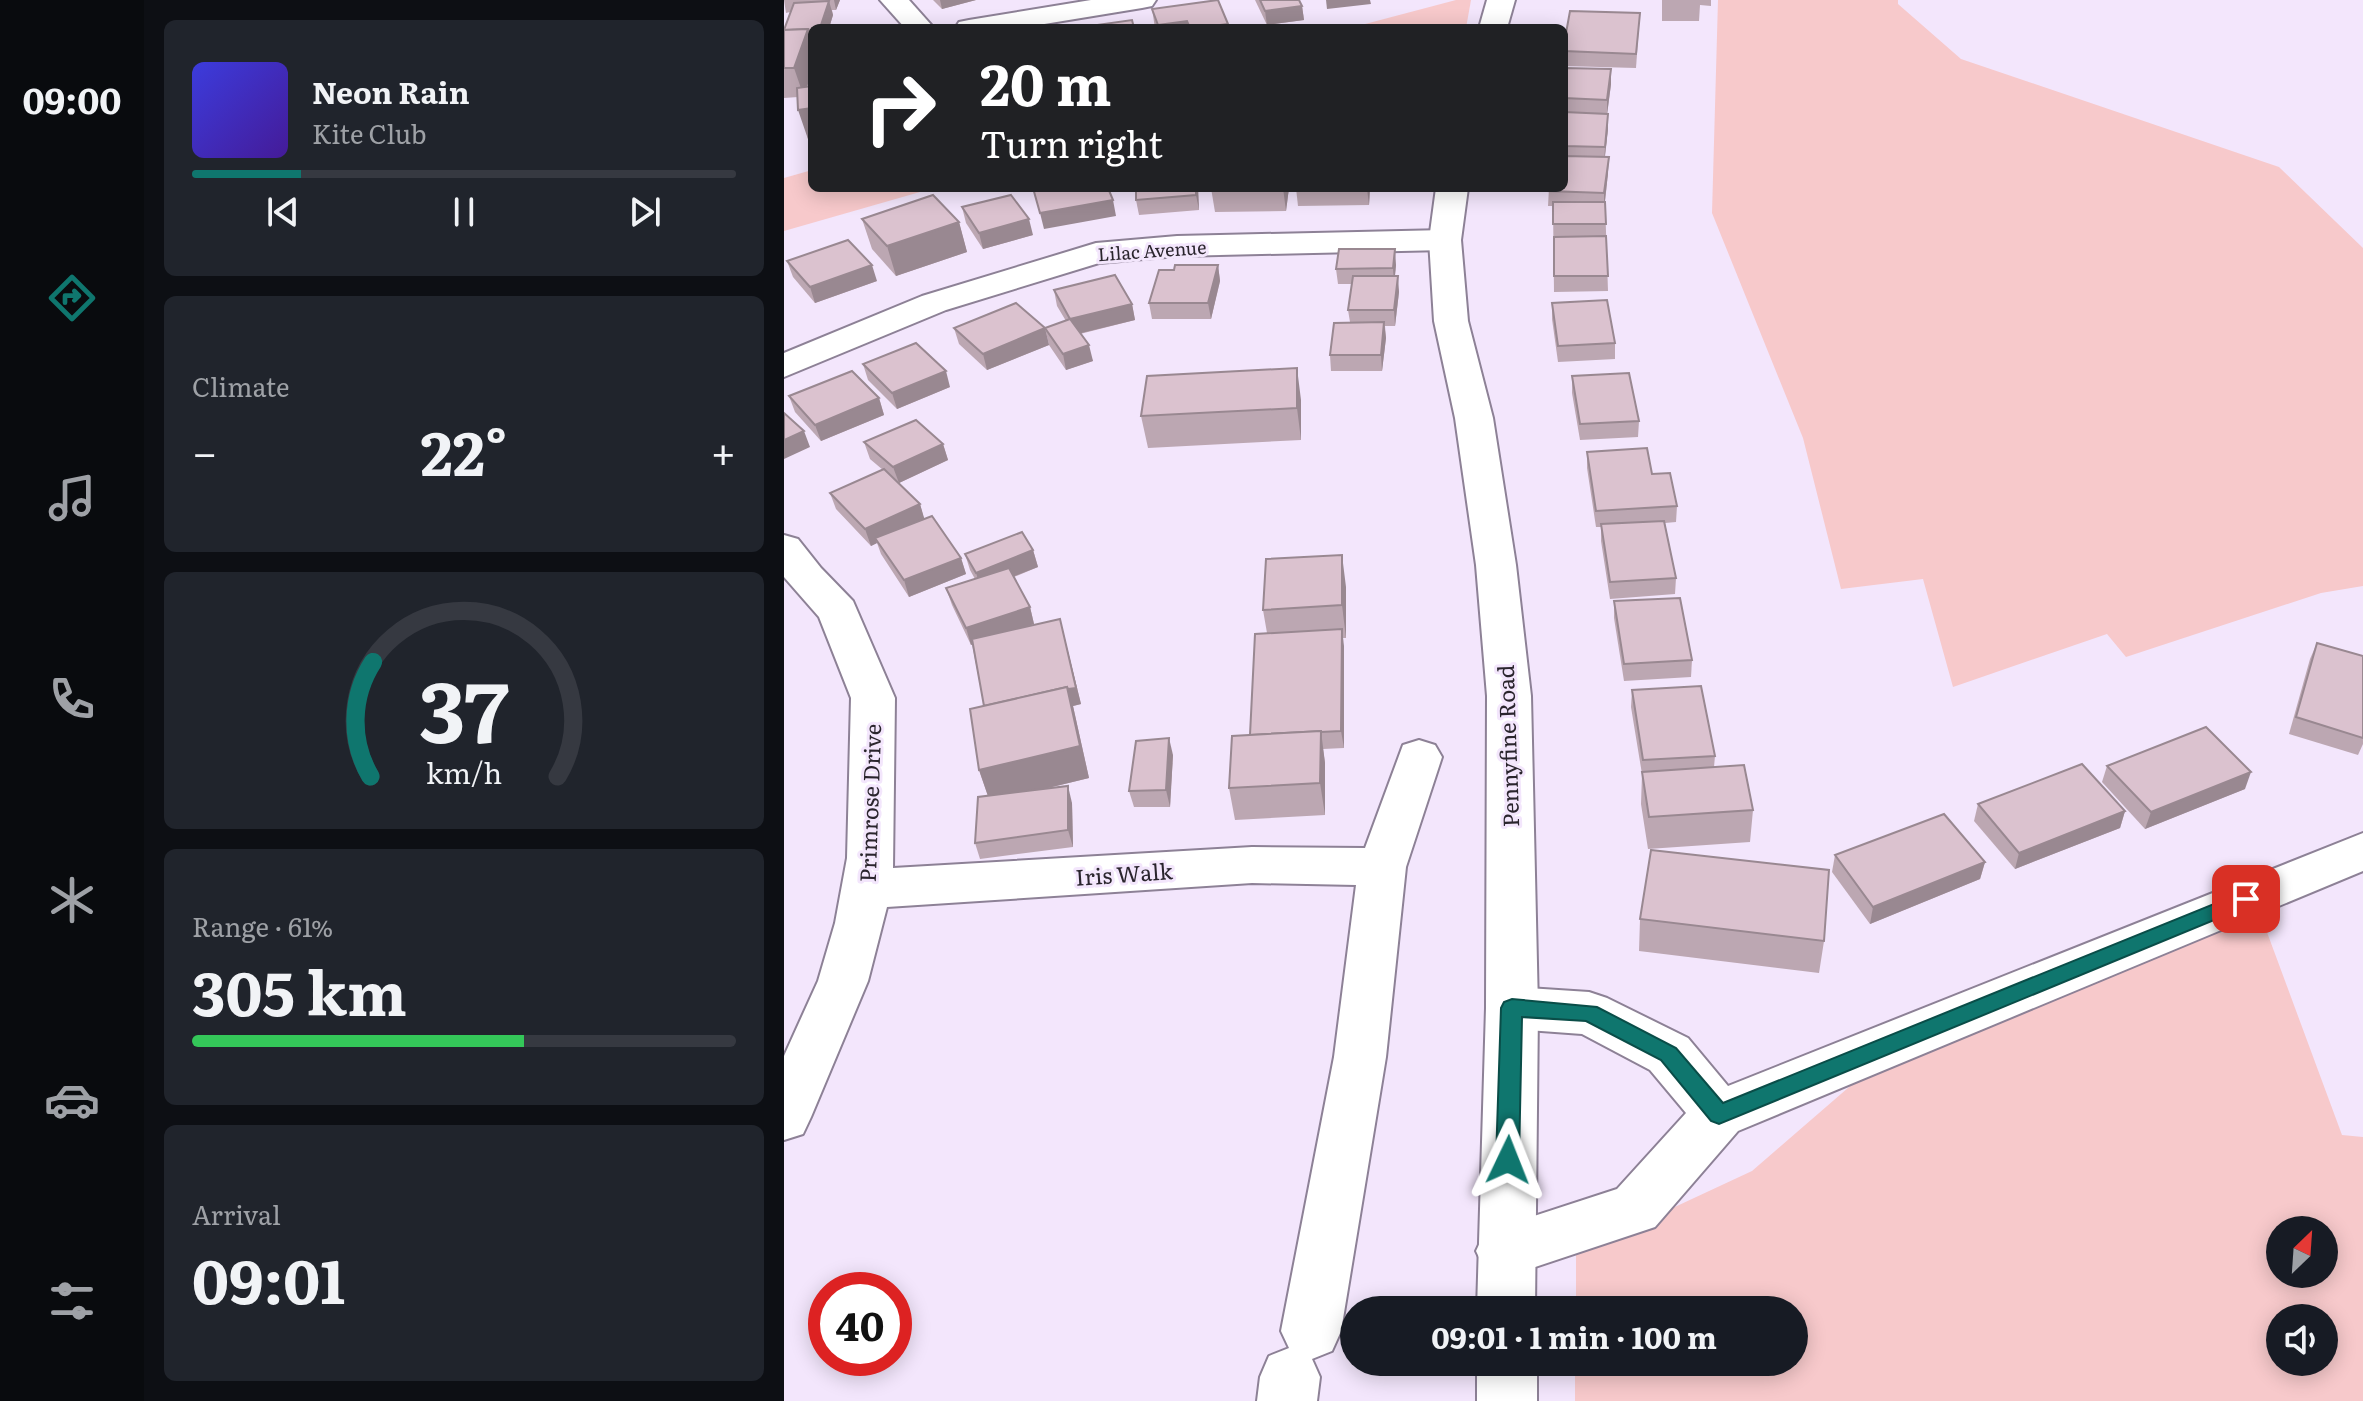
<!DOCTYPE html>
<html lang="en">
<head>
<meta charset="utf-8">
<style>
	:root { --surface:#171b24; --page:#20242c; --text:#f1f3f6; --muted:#9ea1a6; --line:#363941; --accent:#0f766e }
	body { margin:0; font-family:Literata,serif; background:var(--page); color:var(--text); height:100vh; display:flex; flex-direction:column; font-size:30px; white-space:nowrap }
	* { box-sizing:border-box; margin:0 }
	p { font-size:26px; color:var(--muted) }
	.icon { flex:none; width:44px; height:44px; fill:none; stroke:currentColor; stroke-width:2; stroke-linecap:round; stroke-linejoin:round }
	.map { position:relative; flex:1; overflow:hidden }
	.details { display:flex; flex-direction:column; gap:20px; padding:20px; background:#0d0f14; width:640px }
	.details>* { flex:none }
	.banner { position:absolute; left:24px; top:24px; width:760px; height:168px; border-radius:12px; box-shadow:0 4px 20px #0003; background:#202124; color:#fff; overflow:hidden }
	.needle { width:52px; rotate:25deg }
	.fabs { position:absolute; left:1482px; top:1216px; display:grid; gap:16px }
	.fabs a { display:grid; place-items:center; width:72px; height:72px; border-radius:50%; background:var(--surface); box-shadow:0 4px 20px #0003; font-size:40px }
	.speed { position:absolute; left:24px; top:1272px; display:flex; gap:16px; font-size:40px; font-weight:700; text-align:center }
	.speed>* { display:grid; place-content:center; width:104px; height:104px; border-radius:50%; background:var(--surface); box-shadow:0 4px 20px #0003; line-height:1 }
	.speed .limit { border:12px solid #d22; background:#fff; color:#111 }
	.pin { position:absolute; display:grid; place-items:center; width:68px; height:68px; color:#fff; margin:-34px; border-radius:16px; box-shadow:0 4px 12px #0006 }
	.me { position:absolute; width:88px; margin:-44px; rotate:2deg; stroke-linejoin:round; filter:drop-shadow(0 0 6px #0008) }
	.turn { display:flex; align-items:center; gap:28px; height:168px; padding:0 40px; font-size:36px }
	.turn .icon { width:104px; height:104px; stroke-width:2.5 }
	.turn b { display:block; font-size:56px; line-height:68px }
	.big { font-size:60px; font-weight:700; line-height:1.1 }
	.details .tile { flex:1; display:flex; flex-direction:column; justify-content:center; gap:12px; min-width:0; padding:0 28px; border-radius:12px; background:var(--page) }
	.details .dial { align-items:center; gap:0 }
	.dial svg { height:208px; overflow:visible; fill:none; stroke:var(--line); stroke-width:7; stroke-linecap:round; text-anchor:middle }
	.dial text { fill:var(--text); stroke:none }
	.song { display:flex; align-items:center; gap:24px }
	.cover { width:96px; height:96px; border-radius:12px; background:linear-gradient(135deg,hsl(240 70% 55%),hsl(260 70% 35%)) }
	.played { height:8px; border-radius:4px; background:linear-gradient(90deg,var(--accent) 20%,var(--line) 20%) }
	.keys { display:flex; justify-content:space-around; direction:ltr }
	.heat { display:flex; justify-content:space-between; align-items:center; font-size:44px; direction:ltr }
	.charge { height:12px; border-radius:6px; background:linear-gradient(90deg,#34c759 61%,var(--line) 0) }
	.trip { position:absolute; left:556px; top:1296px; width:468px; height:80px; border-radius:40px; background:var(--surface); box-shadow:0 4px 20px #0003; font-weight:700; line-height:80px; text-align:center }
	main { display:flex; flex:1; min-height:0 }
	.menu { display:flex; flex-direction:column; width:144px; justify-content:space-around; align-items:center; background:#090b0e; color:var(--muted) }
	.menu .icon { width:56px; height:56px }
	.menu .on { color:var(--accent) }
	.menu b { font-size:36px; color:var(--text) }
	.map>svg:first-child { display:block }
	.green { fill:#f7c9cb; fill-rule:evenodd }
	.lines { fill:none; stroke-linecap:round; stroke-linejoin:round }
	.minor-casing { stroke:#8d8196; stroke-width:4 }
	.tertiary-casing { stroke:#8d8196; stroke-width:4 }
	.minor { fill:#fff; fill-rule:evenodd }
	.tertiary { fill:#fff; fill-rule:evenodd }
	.wall { fill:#bca7b2 }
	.shaded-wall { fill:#998891 }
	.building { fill:#dbc2cf; stroke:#998891; stroke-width:2 }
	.route { fill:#0f766e; stroke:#0a4d48; stroke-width:2 }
	.labels { text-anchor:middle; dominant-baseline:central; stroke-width:6; stroke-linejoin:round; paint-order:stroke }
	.far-street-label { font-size:18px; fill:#2a252d; stroke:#f3e6fc }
	.street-label { font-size:22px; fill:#2a252d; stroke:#f3e6fc }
</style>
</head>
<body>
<main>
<nav class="menu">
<b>09:00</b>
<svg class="icon on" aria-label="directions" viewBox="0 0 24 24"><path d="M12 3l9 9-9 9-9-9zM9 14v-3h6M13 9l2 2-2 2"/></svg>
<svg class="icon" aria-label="music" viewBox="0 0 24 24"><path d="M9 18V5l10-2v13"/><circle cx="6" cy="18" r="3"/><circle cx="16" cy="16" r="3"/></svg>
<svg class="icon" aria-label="phone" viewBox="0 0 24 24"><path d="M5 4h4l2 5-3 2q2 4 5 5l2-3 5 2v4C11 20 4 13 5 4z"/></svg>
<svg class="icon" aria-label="climate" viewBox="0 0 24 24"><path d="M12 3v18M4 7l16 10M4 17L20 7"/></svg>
<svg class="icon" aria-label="car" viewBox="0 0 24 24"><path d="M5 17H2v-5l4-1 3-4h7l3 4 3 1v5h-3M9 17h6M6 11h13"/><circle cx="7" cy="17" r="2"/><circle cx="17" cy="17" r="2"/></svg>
<svg class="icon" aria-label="filters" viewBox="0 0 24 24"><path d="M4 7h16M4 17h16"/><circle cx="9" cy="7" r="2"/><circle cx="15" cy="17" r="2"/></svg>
</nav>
<section class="details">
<div class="tile">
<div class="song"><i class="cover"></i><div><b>Neon Rain</b><p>Kite Club</p></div></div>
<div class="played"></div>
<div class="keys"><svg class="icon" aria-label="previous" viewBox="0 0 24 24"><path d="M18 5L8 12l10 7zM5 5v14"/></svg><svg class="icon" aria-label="pause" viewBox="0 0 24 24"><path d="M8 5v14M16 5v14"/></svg><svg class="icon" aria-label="next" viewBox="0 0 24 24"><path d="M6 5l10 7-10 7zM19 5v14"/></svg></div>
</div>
<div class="tile"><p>Climate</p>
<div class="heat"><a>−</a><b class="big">22°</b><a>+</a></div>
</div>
<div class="tile dial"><svg viewBox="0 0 100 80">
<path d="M14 69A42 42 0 1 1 86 69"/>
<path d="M14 69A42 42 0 0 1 15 25" stroke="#0f766e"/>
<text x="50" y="56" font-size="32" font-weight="700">37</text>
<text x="50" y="72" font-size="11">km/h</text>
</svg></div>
<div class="tile"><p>Range · 61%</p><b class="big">305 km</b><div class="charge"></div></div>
<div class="tile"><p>Arrival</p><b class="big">09:01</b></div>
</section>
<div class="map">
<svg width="1579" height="1401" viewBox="0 0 1579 1401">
	<rect width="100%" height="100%" fill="#f3e6fc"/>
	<g class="green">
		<path d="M672,0H687L682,28H566Z"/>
		<path d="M934,0H1114V4L1177,59L1495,167L1579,248V586L1537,593L1342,657L1323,634L1169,687L1139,579L1057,589L1019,438L928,213Z"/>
		<path d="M28,170V188H150L0,231V178Z"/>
		<path d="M1477,916L1558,1135L1579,1137V1401H791V1362H1010V1310H792V1253L968,1171L1087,1068ZM1496,1230H1540V1274H1496ZM1496,1318H1540V1362H1496Z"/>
	</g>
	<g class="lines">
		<defs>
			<g id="minor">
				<path d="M96,0H125L150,28H121Z"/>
				<path d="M307,0H372L368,6L358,8L236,28H171L175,22L185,20Z"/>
				<path d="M661,230L673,233L677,240L673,247L661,250L393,256L315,263L162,310L0,377V353L138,296L312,243L393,236Z"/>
				<path d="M0,535L14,539L37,568L69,601L111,698L109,868L468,847L581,848L619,745L635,740L651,745L658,757L622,867L602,1057L557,1331L548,1351L528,1359L536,1377L533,1401H473L476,1377L485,1356L505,1348L497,1331L550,1057L572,885L468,883L103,907L84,981L27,1117L19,1134L0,1140V1056L34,981L51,923L63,858L67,698L35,617L0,577Z"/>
				<path d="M1579,833V871L954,1131L871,1227L721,1277L701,1270L692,1251L701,1232L833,1189L902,1113L866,1070L798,1034L728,1029L710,1023L702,1008L710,993L728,987L805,992L823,998L904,1038L944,1086Z"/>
			</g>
			<g id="tertiary">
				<path d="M703,0H731L723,28H695Z"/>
				<path d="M652,188H684L677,240L684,321L709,418L732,565L747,696L754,1008L751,1310H693L702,1008L703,696L692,565L671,418L650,321L645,240Z"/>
				<rect x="693" y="1362" width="60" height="39"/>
			</g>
		</defs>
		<use href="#minor" class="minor-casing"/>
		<use href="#tertiary" class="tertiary-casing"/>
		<use href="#minor" class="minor"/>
		<use href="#tertiary" class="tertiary"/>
	</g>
	<g class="wall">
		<path d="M0,0H56L52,10H48L49,15L45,28H28V71L23,86L24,139L14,97L0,98V30L6,12L2,13Z"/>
		<path d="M149,0H192L158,9Z"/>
		<path d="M471,0H515L518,6L520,20L483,25Z"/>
		<path d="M878,0H927V6L916,5L915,21H878Z"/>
		<path d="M368,9L444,24L445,28H371Z"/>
		<path d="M856,13L852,68L780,66V44Z"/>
		<path d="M780,68L827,69V84L823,114L824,129L821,157L824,173L821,202L824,291L770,292L769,206H764L765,188H780Z"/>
		<path d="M352,188H414L415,210L355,215L352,200Z"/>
		<path d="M427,188H505L502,211L431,212Z"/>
		<path d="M512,188H586L585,205L514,206Z"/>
		<path d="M178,207L249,235L199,249L182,223Z"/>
		<path d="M78,219L175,222L183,252L112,276L88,249Z"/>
		<path d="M3,261L93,281L31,303L9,277Z"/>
		<path d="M434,265L436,281L427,319H368L365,303L390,270Z"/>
		<path d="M612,265L611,276L615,292L611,326H601L602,338L598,371H547L546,355L566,322L564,310L568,284H554L552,269Z"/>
		<path d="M270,290L348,304L351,320L296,334L309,361L282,370L265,345L261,328L282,321L273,306Z"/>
		<path d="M768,303L831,343V359L774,362L768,319Z"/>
		<path d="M170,328H261L265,345L203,370L175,344Z"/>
		<path d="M79,364L166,387L113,409L84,380Z"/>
		<path d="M788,376L855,421L854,437L796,440L788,393Z"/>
		<path d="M5,396L95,398L100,415L37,441L11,412Z"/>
		<path d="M517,400V440L364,448L357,416Z"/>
		<path d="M80,442L159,444L164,460L115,483L136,504L140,519L177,558L182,574L125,597L97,554L93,543L87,546L52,509L46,493L99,470L86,459Z"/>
		<path d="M803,452L868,474L893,506L892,522L881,523L892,578L891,594L826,599L817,541V527H812L803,468Z"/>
		<path d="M249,550L254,567L230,577L246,607L250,624L238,628L276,619L297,704L289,706L305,778L260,789L288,803L289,847L196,859L191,843L204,796L195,770L200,706L188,644L187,645L168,605L162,588L191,579L186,570L181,554Z"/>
		<path d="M562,587V638H559L560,748L539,749L541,763V815L451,820L445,788L466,735L483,633L479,610Z"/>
		<path d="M830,601L908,660L907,677L840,681L830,618Z"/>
		<path d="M1533,643L1579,656V744L1574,755L1505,734L1526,659Z"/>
		<path d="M848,690L931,756L930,767L969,810L966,842L864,849L857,804L858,774L847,707Z"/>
		<path d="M389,755L386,807H350L345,791Z"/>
		<path d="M1323,766L1461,789L1361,829L1318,782Z"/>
		<path d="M1194,804L1341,811L1336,828L1231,869L1190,821Z"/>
		<path d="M1051,855L1201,862L1196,879L1086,924L1048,872Z"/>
		<path d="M856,919L1040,941L1035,973L855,951Z"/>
	</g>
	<g class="shaded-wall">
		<path d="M50,0H56L52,10Z"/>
		<path d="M156,0H192L158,9Z"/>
		<path d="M542,0H586L587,4L543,9Z"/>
		<path d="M45,1L49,15L45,28H36Z"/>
		<path d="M518,6L520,20L483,25L481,11Z"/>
		<path d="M403,21L404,28H374V25Z"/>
		<path d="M444,24L445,28H413Z"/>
		<path d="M24,29L28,42V71L20,97L10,68Z"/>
		<path d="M827,69V84L823,115V100Z"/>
		<path d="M28,108V138L24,139L14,110Z"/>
		<path d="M824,114V129L820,163L821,147Z"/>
		<path d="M825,157L824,173L820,209V193Z"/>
		<path d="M412,188H414L415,210L412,195Z"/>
		<path d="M499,188H505L502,211Z"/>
		<path d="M583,188H586L585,205Z"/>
		<path d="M329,200L332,216L260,229L256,213Z"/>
		<path d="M245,219L249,235L199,249L195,233Z"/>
		<path d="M175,222L183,252L112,276L103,246Z"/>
		<path d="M611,249L612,265L610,284L609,268Z"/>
		<path d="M88,265L93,281L31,303L26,287Z"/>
		<path d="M434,265L436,281L427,319L424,303Z"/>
		<path d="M614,276L615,292L611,326L610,310Z"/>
		<path d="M348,304L351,320L289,335L286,319Z"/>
		<path d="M600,322L602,338L598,371L597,355Z"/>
		<path d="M261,328L265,345L203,370L199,354Z"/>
		<path d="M305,345L309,361L282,370L279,354Z"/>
		<path d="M513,368L517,400V440L513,408Z"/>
		<path d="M162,371L166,387L113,409L108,393Z"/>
		<path d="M95,398L100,415L37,441L31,425Z"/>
		<path d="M20,431L26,447L0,459V440Z"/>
		<path d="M159,444L164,460L115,483L109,467Z"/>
		<path d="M136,504L141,521L91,538L93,543L87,546L81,529Z"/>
		<path d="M249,550L254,567L197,589L192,573Z"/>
		<path d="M558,555L562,587V638L558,605Z"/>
		<path d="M177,558L182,574L125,597L120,580Z"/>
		<path d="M246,607L250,624L187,645L182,628Z"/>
		<path d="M276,619L297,704L289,706L305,778L206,802L195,770Z"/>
		<path d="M558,629L560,646V748L557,731Z"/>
		<path d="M537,731L541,763V815L536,783Z"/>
		<path d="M385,738L389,755L386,807L382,790Z"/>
		<path d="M1467,772L1461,789L1361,829L1367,812Z"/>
		<path d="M284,786L288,803L289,847L284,830Z"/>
		<path d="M1341,811L1336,828L1231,869L1235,853Z"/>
		<path d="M1201,862L1196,879L1086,924L1089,907Z"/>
	</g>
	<g class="building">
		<path d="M434,0L444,24L413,28H406L403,21L374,25L368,9Z"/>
		<path d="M476,0H515L518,6L481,11Z"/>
		<path d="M45,1L36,28H28V40L24,29L0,30L10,3Z"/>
		<path d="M786,11L856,13L852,54L780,51V44Z"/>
		<path d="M348,20L350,28H292Z"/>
		<path d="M24,29L10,68H0V30Z"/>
		<path d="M780,68L827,69L823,100L780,98Z"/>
		<path d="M28,86V108L14,110L13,88Z"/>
		<path d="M780,112L824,114L821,147L780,146Z"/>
		<path d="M780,156L825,157L820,193L764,191L765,188H780Z"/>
		<path d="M249,188H324L329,200L256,213Z"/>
		<path d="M352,188H412V195L352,200Z"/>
		<path d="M149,195L175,222L103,246L78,219Z"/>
		<path d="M227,195L245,219L195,233L178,207Z"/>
		<path d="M769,202H821L822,224H769Z"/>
		<path d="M822,236L824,276H770V237Z"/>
		<path d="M64,240L88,265L26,287L3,261Z"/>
		<path d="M555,249H611L609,268L552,269Z"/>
		<path d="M391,265H434L424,303H365L375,270H390Z"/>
		<path d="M331,275L348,304L286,319L270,290Z"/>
		<path d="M569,276H614L610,310H564Z"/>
		<path d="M823,300L831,343L774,346L768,303Z"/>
		<path d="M232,303L261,328L199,354L170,328Z"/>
		<path d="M286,319L305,345L279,354L261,328Z"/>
		<path d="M600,322L597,355H546L550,323Z"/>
		<path d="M132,343L162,371L108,393L79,364Z"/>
		<path d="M513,368V408L357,416L363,376Z"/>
		<path d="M68,371L95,398L31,425L5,396Z"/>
		<path d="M845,373L855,421L796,424L788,376Z"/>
		<path d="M0,413L20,431L0,440Z"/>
		<path d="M132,420L159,444L109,467L80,442Z"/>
		<path d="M863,448L868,474L886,473L893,506L812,511L803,452Z"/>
		<path d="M100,469L136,504L81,529L46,493Z"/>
		<path d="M148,516L177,558L120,580L91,538Z"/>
		<path d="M880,521L892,578L826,582L817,524Z"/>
		<path d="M238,532L249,550L192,573L181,554Z"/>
		<path d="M558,555V605L479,610L482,559Z"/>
		<path d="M225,568L246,607L182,628L162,588Z"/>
		<path d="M896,598L908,660L840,664L830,601Z"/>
		<path d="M276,619L292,688L284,689L283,687L200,706L188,639Z"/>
		<path d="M558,629L557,731L537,732V731L466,735L471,634Z"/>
		<path d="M1533,643L1579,656V738L1512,717Z"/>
		<path d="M917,686L931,756L859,760L848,690Z"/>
		<path d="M283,687L296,746L195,770L186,709Z"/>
		<path d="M1422,727L1467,772L1367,812L1323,766Z"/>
		<path d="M537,731L536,783L445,788L448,736Z"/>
		<path d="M385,738L382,790L345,791L352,741Z"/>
		<path d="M1298,764L1341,811L1235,853L1194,804Z"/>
		<path d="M960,765L969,810L865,817L858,772Z"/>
		<path d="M284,786V830L191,843L194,797Z"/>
		<path d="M1160,814L1201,862L1089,907L1051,855Z"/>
		<path d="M867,850L1045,870L1040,941L856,919Z"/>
	</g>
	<path class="route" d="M1462,891L1469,893L1472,899L1469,904L935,1124L927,1121L877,1060L802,1021L738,1017L735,1160L732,1167L724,1170L716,1167L712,1160L717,1008L720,1002L728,999L813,1007L892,1048L939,1103Z"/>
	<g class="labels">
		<g class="far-street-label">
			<text transform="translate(368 250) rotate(-4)">Lilac Avenue</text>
		</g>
		<g class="street-label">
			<text transform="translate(723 746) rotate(-92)">Pennyfine Road</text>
			<text transform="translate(85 803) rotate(-88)">Primrose Drive</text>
			<text transform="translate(340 873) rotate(-4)">Iris Walk</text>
		</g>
	</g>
</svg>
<div class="fabs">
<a><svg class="needle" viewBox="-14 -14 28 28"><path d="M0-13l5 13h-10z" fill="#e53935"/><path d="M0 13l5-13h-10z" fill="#9ea1a6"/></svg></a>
<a><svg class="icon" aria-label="sound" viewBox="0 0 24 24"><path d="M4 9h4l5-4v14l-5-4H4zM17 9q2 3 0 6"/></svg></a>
</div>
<div class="speed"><div class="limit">40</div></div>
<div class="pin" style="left:1462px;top:899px;background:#d93025"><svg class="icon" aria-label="arrive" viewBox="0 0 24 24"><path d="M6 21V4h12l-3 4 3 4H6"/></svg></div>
<svg class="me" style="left:724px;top:1160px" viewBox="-20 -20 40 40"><path d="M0-17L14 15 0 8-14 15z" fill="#0f766e" stroke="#fff" stroke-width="4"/></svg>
<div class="trip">09:01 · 1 min · 100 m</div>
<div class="banner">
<div class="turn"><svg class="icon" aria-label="right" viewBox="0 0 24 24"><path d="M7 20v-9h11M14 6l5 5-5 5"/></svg><div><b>20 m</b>Turn right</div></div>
</div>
</div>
</main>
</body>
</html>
